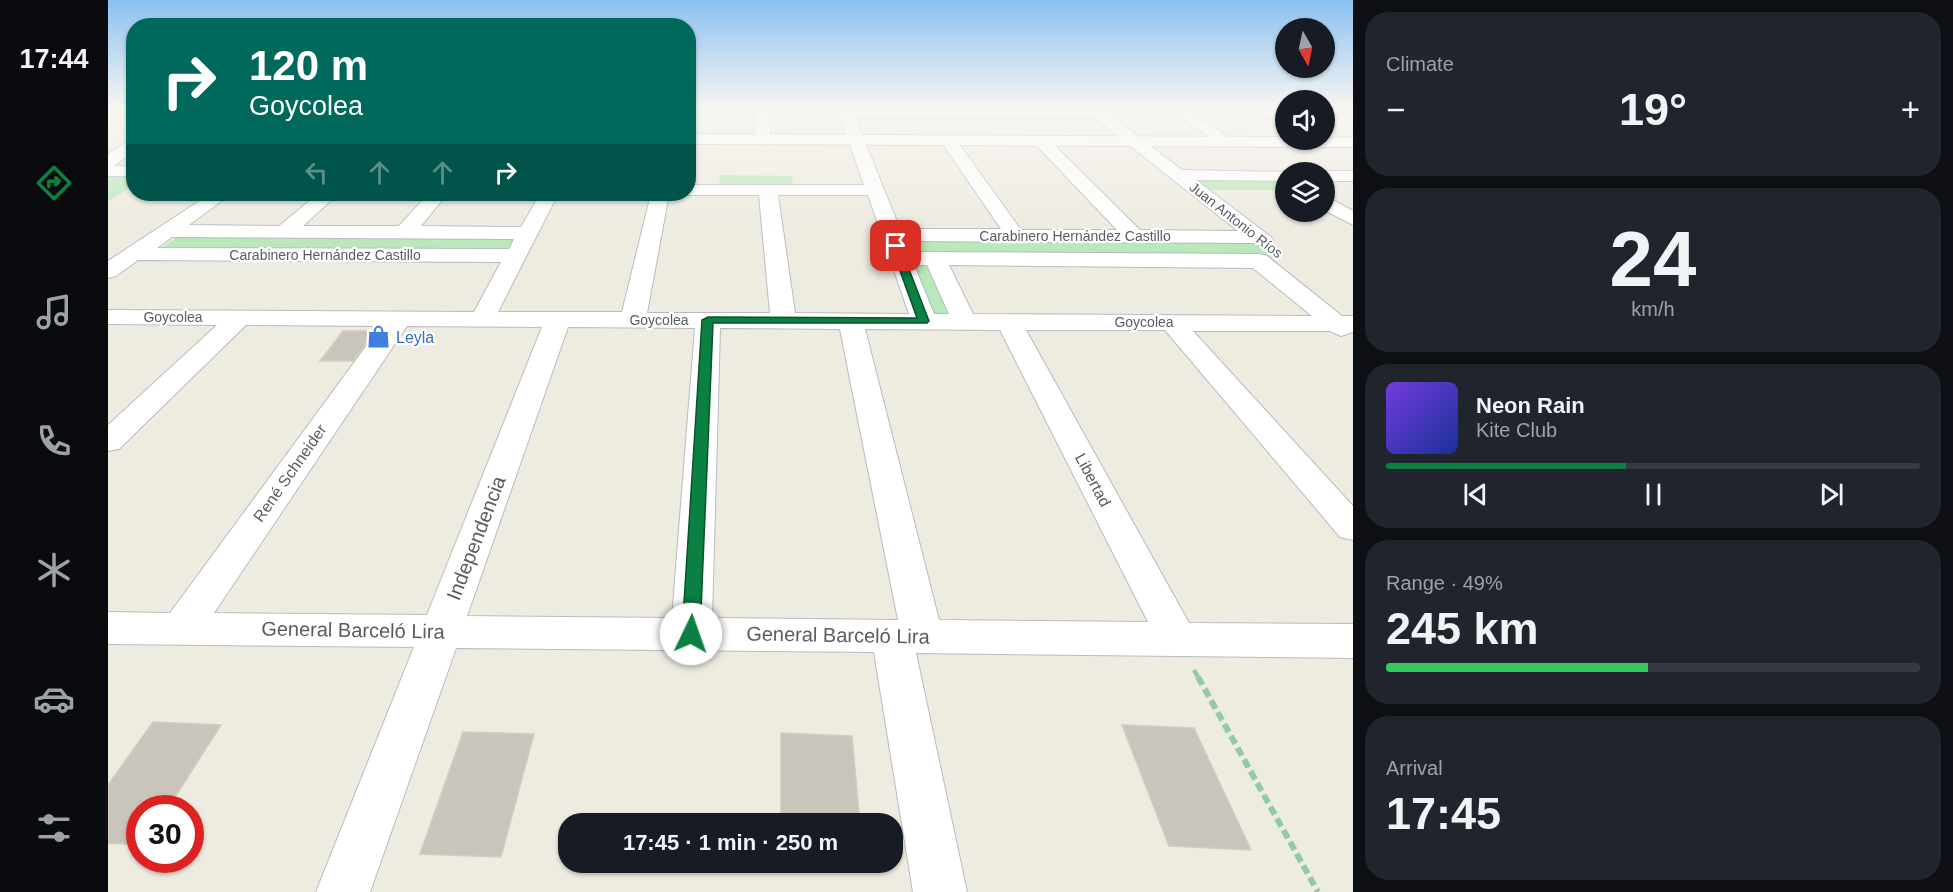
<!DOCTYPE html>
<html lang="en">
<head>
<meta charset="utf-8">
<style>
	:root { --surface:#171b24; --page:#20242c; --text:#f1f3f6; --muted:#9ea1a6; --line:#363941; --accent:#0b8043 }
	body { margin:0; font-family:Helvetica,sans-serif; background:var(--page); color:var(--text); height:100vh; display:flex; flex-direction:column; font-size:22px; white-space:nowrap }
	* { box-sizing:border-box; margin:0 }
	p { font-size:20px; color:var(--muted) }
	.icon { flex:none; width:33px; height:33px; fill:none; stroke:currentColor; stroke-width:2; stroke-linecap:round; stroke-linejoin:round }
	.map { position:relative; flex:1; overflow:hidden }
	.panel { display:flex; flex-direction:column; gap:12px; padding:12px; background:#0d0f14; width:600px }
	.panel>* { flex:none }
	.top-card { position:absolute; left:18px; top:18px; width:570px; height:183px; border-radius:24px; box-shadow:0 2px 4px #0004; background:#00695c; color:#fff; overflow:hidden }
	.needle { width:39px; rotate:171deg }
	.fabs { position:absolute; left:1167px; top:18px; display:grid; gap:12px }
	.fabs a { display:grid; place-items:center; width:60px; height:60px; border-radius:50%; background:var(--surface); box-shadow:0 2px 4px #0004; font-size:30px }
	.speed { position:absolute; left:18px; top:795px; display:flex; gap:12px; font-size:30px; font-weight:700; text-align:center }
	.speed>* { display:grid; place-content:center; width:78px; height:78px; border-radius:50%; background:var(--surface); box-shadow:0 2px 4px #0004; line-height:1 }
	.speed .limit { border:9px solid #d22; background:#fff; color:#111 }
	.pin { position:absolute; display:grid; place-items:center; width:51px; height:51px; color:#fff; margin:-26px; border-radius:12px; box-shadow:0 3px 9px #0006 }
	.me { position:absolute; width:66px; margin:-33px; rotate:3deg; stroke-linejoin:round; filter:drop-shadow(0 0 4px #0008) }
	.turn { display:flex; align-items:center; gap:21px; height:126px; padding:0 24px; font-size:27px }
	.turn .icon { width:78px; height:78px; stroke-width:2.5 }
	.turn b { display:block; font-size:42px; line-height:51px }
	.lanes { display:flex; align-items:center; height:57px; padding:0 24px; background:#0003; justify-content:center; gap:30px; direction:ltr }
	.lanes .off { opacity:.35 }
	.big { font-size:45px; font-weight:700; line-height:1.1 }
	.panel .widget { flex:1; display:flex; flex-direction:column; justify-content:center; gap:9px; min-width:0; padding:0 21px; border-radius:24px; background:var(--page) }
	.panel .dial { align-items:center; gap:0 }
	.dial b { font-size:78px; line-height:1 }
	.song { display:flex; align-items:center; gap:18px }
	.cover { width:72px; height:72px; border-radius:9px; background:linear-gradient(135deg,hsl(260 70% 55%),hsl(230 70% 35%)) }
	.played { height:6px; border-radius:3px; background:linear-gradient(90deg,var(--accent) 45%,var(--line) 45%) }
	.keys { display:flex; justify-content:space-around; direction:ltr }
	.heat { display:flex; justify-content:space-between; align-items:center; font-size:33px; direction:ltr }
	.charge { height:9px; border-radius:4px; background:linear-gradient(90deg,#34c759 49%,var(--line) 0) }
	.trip { position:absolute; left:450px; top:813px; width:345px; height:60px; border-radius:24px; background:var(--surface); box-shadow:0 2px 4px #0004; font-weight:700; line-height:60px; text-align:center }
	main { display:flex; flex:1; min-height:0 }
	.dock { display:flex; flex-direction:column; width:108px; justify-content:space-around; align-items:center; background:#090b0e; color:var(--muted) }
	.dock .icon { width:42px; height:42px }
	.dock .on { color:var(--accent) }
	.dock b { font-size:27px; color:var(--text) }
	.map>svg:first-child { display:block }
	.green { fill:#b9e9ba }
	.building { fill:#c9c5bd; stroke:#d3cdbe; stroke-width:1.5 }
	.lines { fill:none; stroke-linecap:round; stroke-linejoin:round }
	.street-casing { stroke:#b8bbc1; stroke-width:2 }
	.secondary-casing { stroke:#b9bdc4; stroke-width:2 }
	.path-far1 { stroke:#92caa3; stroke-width:4.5; stroke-dasharray:8 4; stroke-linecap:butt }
	.path { stroke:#92caa3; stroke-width:6; stroke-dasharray:9 4.5; stroke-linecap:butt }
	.street { fill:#fff; fill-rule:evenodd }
	.secondary { fill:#fff; fill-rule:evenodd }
	.route { fill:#0b8043; stroke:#07532c; stroke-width:1.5 }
	.labels { text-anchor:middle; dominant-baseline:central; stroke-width:4.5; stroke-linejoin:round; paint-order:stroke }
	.far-street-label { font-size:14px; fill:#595d63; stroke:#fff }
	.shop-label { font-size:16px; fill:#366cbe; stroke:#fff; text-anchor:start }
	.street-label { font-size:16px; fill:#595d63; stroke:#fff }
	.near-street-label { font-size:20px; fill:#595d63; stroke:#fff }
</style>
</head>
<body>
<main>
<nav class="dock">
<b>17:44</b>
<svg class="icon on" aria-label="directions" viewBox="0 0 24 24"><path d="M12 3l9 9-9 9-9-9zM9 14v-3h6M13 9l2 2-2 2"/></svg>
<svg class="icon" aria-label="music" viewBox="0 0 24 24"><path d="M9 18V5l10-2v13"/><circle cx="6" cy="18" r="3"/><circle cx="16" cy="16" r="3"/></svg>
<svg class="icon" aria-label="phone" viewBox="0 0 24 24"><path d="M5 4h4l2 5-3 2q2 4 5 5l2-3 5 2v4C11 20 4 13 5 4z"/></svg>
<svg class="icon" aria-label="climate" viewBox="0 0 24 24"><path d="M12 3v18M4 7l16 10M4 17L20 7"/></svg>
<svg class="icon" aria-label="car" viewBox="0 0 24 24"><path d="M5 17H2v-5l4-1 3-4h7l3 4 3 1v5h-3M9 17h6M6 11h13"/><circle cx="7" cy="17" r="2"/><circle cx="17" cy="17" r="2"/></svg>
<svg class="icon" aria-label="filters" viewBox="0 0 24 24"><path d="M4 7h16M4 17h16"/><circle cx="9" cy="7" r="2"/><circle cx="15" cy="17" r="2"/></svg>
</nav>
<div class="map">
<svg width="1245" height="892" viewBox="0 0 1245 892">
	<rect width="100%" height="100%" fill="#eeebe0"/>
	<g class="green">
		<path d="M612,175L684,176L685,186H611Z"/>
		<path d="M0,176H25V186L0,201Z"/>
		<path d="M1081,177H1177V190H1098Z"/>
		<path d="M75,233L407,237L396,255L49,251Z"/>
		<path d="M794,237L1149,239L1173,258L800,255Z"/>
		<path d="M800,261H826L850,318L819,317Z"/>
	</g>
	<g class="building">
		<path d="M235,331H267L245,361H212Z"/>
		<path d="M45,722L113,725L60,808H32V845L0,843V785Z"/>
		<path d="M1014,725L1086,728L1143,850L1061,846Z"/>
		<path d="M355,732L426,734L393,857L312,854Z"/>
		<path d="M673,733L744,736L752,824H673Z"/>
	</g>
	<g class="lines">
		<defs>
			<g id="street">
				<path d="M646,108H660L663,140L661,143L655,145L647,140Z"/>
				<path d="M729,108H992L1074,170L1184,172H1178V181L1088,180L1163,237L1166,241L1163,245L1156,247L1146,243L796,241L801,252L1151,254L1159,256L1234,316H1245V332L1233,336L1222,331H1085L1245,506V540L1232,537L1057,330H918L1081,623L1245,624V658L808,653L859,892H805L766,652L348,648L262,892H208L306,647L0,644V612L62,613L273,326L138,325L11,449L0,451V425L109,325L0,324V310L366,312L393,262L30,260L8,276L0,278V261L102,194H123L81,225L171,226L210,194H230L195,226H291L320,194H339L313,226L413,227L432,194H450L390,312H514L543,194H561L539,313H662L651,195H580L573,194H580V185H756ZM747,117L987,118L1130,231L1032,230L939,138H927L925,141L927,144L1009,230H913L846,137L840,135L832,140L893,229H792ZM670,195H760L801,314L687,313ZM64,237L406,239L401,249L49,248ZM806,265H819L841,314H826ZM841,265L1145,268L1204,316L865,314ZM299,326L434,327L319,615L106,613ZM460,327L587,328L564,618L359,616ZM612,328L732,329L790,620L604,618ZM757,329L892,330L1040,622L831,620Z"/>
				<path d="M1058,108H1075L1127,142L1125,145H1113Z"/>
				<path d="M1141,108H1159L1178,117V127Z"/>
				<rect x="0" y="166" width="26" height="10"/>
				<path d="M1216,171H1245V181H1216V172H1210Z"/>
				<path d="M1216,195L1245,211V225L1216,210Z"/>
			</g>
			<g id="secondary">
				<path d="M1227,108H1245V117L1229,111Z"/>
				<path d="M580,134L1178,137V140L1245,137V147L580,144Z"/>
				<path d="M26,137V151L6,166L0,167V154Z"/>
			</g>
		</defs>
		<use href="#street" class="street-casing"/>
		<use href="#secondary" class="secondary-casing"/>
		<path class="path-far1" d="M1086,670L1091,679"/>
		<path class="path" d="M1090,677L1210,892"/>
		<use href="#street" class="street"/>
		<use href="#secondary" class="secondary"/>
	</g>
	<linearGradient id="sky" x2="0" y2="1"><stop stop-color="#8bc0f1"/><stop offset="0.46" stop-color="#f7f6f1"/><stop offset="1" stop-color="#f7f6f1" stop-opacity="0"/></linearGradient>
	<rect width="1245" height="233" fill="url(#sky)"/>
	<path class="route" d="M784,245L792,246L821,321L819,323H605L592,634L589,639L583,641L577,639L574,634L594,320L600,317L809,318L783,246Z"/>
	<defs>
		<symbol id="shop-bare" viewBox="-9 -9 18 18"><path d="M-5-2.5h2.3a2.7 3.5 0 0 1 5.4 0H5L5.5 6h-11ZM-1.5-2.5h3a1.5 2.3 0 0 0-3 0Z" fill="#3f7fe0" stroke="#fff" stroke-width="2.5" paint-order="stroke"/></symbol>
	</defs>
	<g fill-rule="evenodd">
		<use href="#shop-bare" x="254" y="320" width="33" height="33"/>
	</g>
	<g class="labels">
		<g class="far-street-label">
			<text transform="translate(1128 220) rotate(38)">Juan Antonio Ríos</text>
			<text x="967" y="236">Carabinero Hernández Castillo</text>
			<text x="217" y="255">Carabinero Hernández Castillo</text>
			<text x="65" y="317">Goycolea</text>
			<text x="551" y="320">Goycolea</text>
			<text x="1036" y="322">Goycolea</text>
		</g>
		<g class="shop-label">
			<text x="288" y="337">Leyla</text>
		</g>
		<g class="street-label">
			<text transform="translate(182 473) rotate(-55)">René Schneider</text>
			<text transform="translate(985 480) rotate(62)">Libertad</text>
		</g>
		<g class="near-street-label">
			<text transform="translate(368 538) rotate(-69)">Independencia</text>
			<text transform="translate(245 630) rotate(1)">General Barceló Lira</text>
			<text transform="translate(730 635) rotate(1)">General Barceló Lira</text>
		</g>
	</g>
</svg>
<div class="fabs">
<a><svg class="needle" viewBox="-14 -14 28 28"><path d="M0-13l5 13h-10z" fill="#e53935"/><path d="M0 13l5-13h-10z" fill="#9ea1a6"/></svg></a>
<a><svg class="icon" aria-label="sound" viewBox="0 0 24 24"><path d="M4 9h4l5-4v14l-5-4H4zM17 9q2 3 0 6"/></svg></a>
<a><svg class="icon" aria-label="layers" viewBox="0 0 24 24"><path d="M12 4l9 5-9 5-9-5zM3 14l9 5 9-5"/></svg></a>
</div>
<div class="speed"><div class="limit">30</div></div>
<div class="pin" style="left:788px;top:246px;background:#d93025"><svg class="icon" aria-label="arrive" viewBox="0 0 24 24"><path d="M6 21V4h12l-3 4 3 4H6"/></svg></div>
<svg class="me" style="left:583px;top:634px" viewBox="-20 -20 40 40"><circle r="19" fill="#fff"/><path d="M0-13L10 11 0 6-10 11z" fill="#0b8043"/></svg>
<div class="trip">17:45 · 1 min · 250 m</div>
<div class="top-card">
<div class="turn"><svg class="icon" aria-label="right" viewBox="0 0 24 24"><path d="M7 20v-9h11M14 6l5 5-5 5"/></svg><div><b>120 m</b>Goycolea</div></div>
<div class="lanes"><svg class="icon off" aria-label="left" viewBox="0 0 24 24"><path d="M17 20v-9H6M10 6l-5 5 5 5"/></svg><svg class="icon off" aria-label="ahead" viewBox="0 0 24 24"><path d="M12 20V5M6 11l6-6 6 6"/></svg><svg class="icon off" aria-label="ahead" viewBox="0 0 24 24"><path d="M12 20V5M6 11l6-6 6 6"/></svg><svg class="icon" aria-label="right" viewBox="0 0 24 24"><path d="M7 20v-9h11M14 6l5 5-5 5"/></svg></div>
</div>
</div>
<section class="panel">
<div class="widget"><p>Climate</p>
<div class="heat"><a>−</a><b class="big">19°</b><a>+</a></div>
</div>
<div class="widget dial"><b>24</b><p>km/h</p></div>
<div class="widget">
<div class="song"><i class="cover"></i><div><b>Neon Rain</b><p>Kite Club</p></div></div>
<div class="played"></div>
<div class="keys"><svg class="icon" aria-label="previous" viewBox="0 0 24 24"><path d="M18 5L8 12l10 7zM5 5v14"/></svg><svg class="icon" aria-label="pause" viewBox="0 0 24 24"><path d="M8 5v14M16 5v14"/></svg><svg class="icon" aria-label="next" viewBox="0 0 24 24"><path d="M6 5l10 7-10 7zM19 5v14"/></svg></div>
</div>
<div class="widget"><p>Range · 49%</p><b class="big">245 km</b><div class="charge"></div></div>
<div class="widget"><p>Arrival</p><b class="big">17:45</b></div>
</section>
</main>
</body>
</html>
